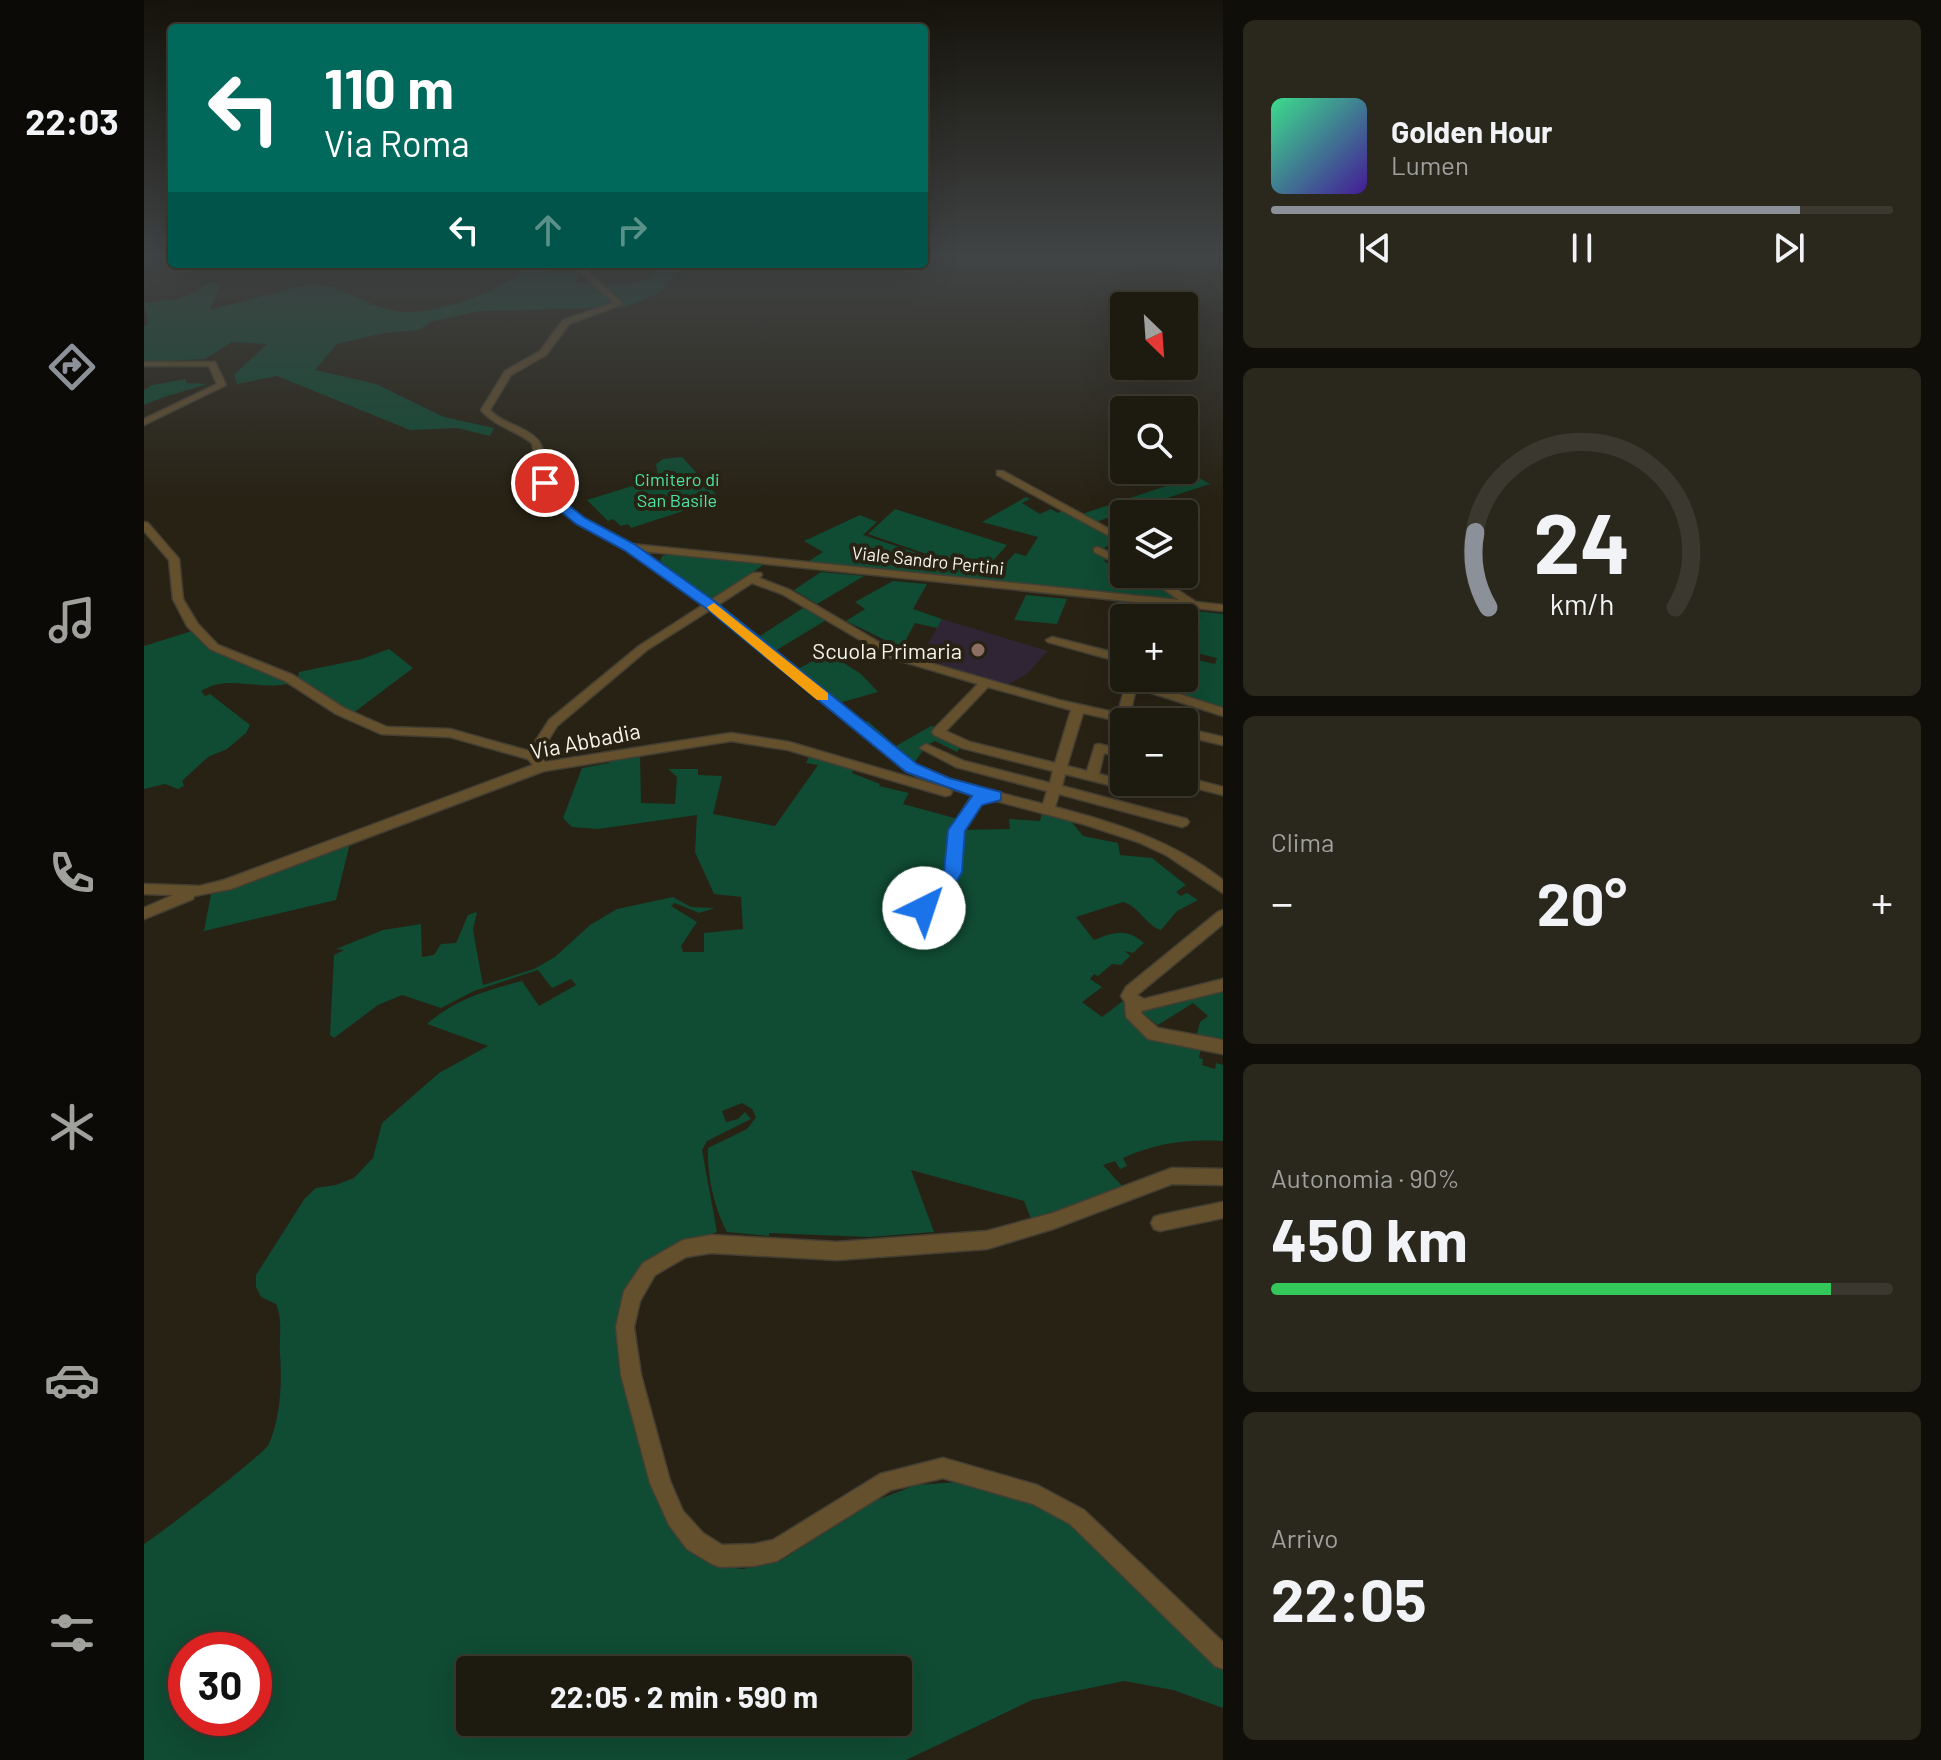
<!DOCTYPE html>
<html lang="it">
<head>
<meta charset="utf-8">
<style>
	:root { --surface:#1d1a0f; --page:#2a271d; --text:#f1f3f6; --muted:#a0a19e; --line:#3b382f; --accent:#8c9099 }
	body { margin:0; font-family:Barlow,sans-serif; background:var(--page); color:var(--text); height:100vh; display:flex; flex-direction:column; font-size:30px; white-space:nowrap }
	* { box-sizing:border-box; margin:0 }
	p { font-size:26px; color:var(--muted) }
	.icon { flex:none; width:44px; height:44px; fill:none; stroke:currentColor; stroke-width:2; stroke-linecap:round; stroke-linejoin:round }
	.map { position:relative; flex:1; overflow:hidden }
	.panel { display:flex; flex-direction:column; gap:20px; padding:20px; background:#100e08; width:718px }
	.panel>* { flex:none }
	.hud { position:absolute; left:24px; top:24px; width:760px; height:244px; border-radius:8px; box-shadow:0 8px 32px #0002,0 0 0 2px var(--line); background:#00695c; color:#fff; overflow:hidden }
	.needle { width:52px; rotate:155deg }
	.tools { position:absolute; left:966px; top:292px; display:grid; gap:16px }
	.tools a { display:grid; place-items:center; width:88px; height:88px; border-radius:8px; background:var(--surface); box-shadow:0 8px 32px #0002,0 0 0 2px var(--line); font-size:40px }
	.speed { position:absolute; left:24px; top:1632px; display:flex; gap:16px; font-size:40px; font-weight:700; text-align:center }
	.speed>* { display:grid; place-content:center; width:104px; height:104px; border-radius:50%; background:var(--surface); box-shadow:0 8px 32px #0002,0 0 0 2px var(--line); line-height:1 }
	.speed .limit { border:12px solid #d22; background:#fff; color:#111 }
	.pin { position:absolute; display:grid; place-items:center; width:68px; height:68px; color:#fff; margin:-34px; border:4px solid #fff; border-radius:50%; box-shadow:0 2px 8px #0007 }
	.me { position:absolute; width:88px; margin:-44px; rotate:41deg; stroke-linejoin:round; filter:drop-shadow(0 0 6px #0008) }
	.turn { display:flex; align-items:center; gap:28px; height:168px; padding:0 24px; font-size:36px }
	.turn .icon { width:104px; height:104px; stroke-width:2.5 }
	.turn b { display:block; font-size:56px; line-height:68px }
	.lanes { display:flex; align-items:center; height:76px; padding:0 24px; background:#0003; justify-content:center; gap:40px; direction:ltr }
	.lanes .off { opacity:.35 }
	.big { font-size:60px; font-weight:700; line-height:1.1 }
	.panel .card { flex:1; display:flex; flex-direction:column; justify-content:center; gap:12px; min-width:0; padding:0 28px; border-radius:12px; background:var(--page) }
	.panel .dial { align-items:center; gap:0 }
	.dial svg { height:208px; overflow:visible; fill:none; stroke:var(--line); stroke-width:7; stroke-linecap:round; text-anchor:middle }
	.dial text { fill:var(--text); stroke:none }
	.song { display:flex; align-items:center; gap:24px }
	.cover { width:96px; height:96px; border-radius:12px; background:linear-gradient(135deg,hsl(150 70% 55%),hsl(260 70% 35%)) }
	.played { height:8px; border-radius:4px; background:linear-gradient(90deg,var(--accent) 85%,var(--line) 85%) }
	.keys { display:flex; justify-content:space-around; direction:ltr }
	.heat { display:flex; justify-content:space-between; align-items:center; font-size:44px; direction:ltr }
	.charge { height:12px; border-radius:6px; background:linear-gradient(90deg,#34c759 90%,var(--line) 0) }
	.trip { position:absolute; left:312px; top:1656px; width:456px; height:80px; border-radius:8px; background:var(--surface); box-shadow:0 8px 32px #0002,0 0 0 2px var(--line); font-weight:700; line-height:80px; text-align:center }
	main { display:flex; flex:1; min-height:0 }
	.tab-bar { display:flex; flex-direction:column; width:144px; justify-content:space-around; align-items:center; background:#0c0a06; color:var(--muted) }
	.tab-bar .icon { width:56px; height:56px }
	.tab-bar .current { color:var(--accent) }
	.tab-bar b { font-size:36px; color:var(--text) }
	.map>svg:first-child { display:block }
	.education { fill:#302534 }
	.green { fill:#104b33; fill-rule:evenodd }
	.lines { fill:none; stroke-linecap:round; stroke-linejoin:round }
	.minor-casing { stroke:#443f32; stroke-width:3 }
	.minor { fill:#64502d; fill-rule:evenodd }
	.route { fill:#1a73e8; stroke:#114b97; stroke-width:2 }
	.slow { fill:#f59e0b }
	.education-dot { fill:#8d6e63; stroke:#272214; stroke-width:3 }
	.labels { text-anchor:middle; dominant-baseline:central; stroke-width:8; stroke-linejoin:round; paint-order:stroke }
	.far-park-label { font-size:18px; fill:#4be4a4; stroke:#272214 }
	.far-street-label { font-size:18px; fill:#f7f4ea; stroke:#272214 }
	.poi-label { font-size:22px; fill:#f7f4ea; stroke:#272214; text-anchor:end }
	.street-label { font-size:22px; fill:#f7f4ea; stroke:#272214 }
</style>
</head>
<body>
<main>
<nav class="tab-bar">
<b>22:03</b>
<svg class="icon current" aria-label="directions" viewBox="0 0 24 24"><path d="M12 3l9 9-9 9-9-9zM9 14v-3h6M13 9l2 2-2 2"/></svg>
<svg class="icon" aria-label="music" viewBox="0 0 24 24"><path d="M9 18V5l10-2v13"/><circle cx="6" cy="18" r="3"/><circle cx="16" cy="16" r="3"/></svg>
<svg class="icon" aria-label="phone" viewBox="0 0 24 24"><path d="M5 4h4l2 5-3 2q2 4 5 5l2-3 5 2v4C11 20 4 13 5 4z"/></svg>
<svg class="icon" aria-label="climate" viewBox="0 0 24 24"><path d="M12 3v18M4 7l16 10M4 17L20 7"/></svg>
<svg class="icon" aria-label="car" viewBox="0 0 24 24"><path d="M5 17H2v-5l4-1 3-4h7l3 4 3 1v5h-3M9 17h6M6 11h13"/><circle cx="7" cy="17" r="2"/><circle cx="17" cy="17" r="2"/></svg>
<svg class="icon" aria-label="filters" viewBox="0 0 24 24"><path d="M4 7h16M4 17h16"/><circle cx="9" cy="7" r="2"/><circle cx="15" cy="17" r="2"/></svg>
</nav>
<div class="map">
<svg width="1079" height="1760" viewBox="0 0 1079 1760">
	<rect width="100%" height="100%" fill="#272214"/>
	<path class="education" d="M798,619L904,651L883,674L863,685L776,658Z"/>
	<g class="green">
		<path d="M385,264H406L404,274L429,272L423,264H437L431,283C457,283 485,288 509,277L513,267L510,264H540L515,293L482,307L335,311L286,322L275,330L240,333L193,344L171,370L232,384L300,417L350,428L346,436L313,428L266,430L133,376L93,384L90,375L123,344L88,342L61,359L0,362V326L4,324L0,303L36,299L67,282L76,286L66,310L164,284C198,283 226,310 259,312C290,315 368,289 385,264Z"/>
		<path d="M42,379V383L63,384C43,391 22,395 0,405V390L8,385Z"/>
		<path d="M538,457L576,499L487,528L484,524L477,526L469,519L464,521L443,500L514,478L512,464L519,459Z"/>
		<path d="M1052,476L1066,484L1008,503L1000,499L992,504L997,506L994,507L949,523L935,515Z"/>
		<path d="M882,497L886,499L878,503L896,514L907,509L914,513L920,510L980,543L973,541L960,548L980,560V566L964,558L960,561L989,579L976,586L995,590L1008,583L995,574H1001L1040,601L662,563L679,552L660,541L716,515L733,522L719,535L840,575L860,565L871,553L882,556L894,537L838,522Z"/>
		<path d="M751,509L863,545L838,573L724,534Z"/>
		<path d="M527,554L620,564L570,602L516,561L518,556Z"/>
		<path d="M677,572L720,576L673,604L650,590Z"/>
		<path d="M749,581L783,584L769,609L798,619L793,628L771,623L759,645L780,651L776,657L702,621L721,609L711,602Z"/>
		<path d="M882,595L923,599L913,624L870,620Z"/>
		<path d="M993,605L1079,614V708L998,681L999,678H1040V657L1071,664L1073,658L1040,650V618H992Z"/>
		<path d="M662,606L684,619L631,651L616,636Z"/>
		<path d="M48,631L68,650L147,683C115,692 85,673 57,691L61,696L66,694L106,725L102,733L83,749L64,757L38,781L40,786L34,789L21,784L0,789V646Z"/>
		<path d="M245,649L269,668L208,714L154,677L155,672L218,659Z"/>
		<path d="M684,653L717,674L734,692L695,703L654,669Z"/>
		<path d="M724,721L752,746L787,726L792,727L788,733L817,746L813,752L791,741L783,745L770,763L716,723Z"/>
		<path d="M666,754L710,768L708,773L736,784L735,786L765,793L759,804L814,819L815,830L866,829L865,819L896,821L898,813L926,820L939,836L974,843L976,855L1008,858L1042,885L1032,892L1037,896L1043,893L1054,900L1033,911L1017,930C1001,925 995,906 979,902L932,917L950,940C971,932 982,928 1000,943L989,953L981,951L986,956L977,965L968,964L954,976L950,974L946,979L958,987L938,1002L958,1017L979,1001L1001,1028L1058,1044L1055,1058L1059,1059L1058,1065L1071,1069L1072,1063L1079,1065V1141C1041,1139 1013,1143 979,1158L983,1166L976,1169L971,1161L959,1165L978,1186L888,1221L880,1201L767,1170L790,1232L725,1237L625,1233V1236L583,1232C570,1208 563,1175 564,1148L603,1129L612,1117L608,1109L598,1103L578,1111L582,1122L594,1119L601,1112L607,1119L563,1141L558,1150L573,1232L530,1246L493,1292L484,1341L519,1505L577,1566L599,1569L636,1561L733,1500L772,1485L815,1482L858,1490L909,1511L939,1533L1079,1666V1708L1029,1690L980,1681L888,1700L762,1760H0V1544C16,1534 120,1454 125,1444C137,1415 138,1383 136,1353C135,1336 139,1320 132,1304L117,1297L112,1287V1275L161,1198L172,1188L192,1185L210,1178L229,1158L238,1123L295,1073L344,1046L283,1024C311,999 343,990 378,981L395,1006L432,985L427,979L408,988L394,970L330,991L297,1008L258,995L234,1005L190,1038L186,1035L190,955L200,950L192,949L239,930L277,924L278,957L290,955L297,944L312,943L324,915L333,912L329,930L339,985L390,969L411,957L446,925L473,909L529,897L547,907L571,908L555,913L531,903L527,906L553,922L537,946L539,952H560V933L599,929L597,897L570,894L551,852L553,815L454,829L428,827L419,818L438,768L465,763L464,758L496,755L497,803L531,804L533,777L524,769H554V775L578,776L569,814L631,826L674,765L662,763ZM42,1650H110V1718H42ZM326,1670H754V1722H326Z"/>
		<path d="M206,843L192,900L60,931L67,894Z"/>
		<path d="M1079,991V1044L1052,1037L1056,1022L1064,1016L1049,1003L1014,1025L995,1011Z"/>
	</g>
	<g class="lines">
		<defs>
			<g id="minor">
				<path d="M428,264H436L479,304L425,324L402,355L367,375L346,410C358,424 379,425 393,439C402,448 401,468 405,480C416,513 459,529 487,544L1035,600L998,574H1010L1052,602L1079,605V611L498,551L567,600L609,573H617L618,575L615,578L646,590L755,654L915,700L974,713L983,678H995L994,681L1079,708V716L992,688L986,715L1002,719L1004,722H979L939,713L923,766L943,771L951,745L955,744L980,750V758L960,753L955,774L1000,785L1001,782H1013L1012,791L1005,795L921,774L918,786L1043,819L1045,822L1043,825L1038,827L915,794L911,807C972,823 1029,841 1079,880V893L1022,855L994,842L939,824L837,797L839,800L820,830L816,872L785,912H775L773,908L775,904L802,871L806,830L827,797L831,796L792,784L762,771L566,610L503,650L413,726L395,755L401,762L587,733L645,742L806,789L808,792L806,795L801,796L644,750L587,741L400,771L87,889L50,896L49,899L0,919V908L29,895L0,894V884L56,886L80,880L389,765L384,759L306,737L237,734L192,714L141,681L66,649L43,626L29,599L25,560L0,531V522L4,523L35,559L39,599L54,624L74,645L149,675L200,708L243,727L306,729L385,751L405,720L495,646L559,605L481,549L432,523L412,505L396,483L388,443C371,430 350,426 337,410L361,371L396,351L419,320L470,303ZM608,583L638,594L747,658L834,684L790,729L788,732L790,735L818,748L909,771L906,783L820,761L782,744L776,748L812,767L903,791L899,804L811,781L772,765L574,605ZM844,687L927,710L911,763L826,742L802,731Z"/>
				<path d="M0,362H71L82,385L0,425V419L73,384L65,366H0Z"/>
				<path d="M853,471H859L980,537V544L853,475Z"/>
				<path d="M954,547L980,560V567L950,552V548Z"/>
				<path d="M908,637L980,655V663L904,642L902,640Z"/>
				<path d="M1040,728L1079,737V745L1040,736Z"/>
				<path d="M1040,777L1079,787V795L1035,784L1034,782H1040Z"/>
				<path d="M1079,910V924L993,995L1000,999L1079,979V991L997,1011L998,1014L1014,1028L1079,1040V1054L1004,1039L982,1017L981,1002L977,996L982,987L1074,912Z"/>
				<path d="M1028,1168L1079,1169V1185L1028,1184L909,1229L843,1249L693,1260L567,1253L542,1257L511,1275L496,1301L490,1327L497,1375L526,1481L539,1511L559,1533L578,1545L610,1544L629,1540L736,1474L799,1458L893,1485L940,1510L1079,1642V1669L1071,1666L926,1524L889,1504L799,1478L747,1490L633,1561L610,1566L576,1567L568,1564L543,1549L525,1525L506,1483L477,1375L472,1327L480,1291L499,1263L539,1240L567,1235L693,1242L843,1231L909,1213Z"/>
				<path d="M1079,1202V1218L1016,1231L1010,1229L1007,1223L1010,1217L1016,1215Z"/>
			</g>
		</defs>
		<use href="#minor" class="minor-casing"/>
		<use href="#minor" class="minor"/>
	</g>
	<linearGradient id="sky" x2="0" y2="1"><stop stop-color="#15130b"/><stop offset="0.51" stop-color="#414445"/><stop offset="1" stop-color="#414445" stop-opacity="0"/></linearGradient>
	<rect width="1079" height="502" fill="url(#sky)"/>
	<path class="route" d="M397,481H406L419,501L441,518L490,544L573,603L773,764L805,778L857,792V800L838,805L821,831L818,872L807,892L780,915L770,908L800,872L804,830L828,796L762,772L563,609L480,550L432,524L410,506L395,483Z"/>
	<path class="slow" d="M570,603L684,693V700H673L565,610L563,607Z"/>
	<circle class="education-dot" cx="834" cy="650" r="8"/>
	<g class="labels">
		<g class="far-park-label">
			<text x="533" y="479">Cimitero di<tspan x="533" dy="21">San Basile</tspan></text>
		</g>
		<g class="far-street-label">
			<text transform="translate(784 560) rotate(6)">Viale Sandro Pertini</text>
		</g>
		<g class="poi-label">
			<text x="818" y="650">Scuola Primaria</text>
		</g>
		<g class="street-label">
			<text transform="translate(441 740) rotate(-11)">Via Abbadia</text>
		</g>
	</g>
</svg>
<div class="tools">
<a><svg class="needle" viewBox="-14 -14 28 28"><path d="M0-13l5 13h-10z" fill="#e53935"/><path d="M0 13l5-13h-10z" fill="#a0a19e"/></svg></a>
<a><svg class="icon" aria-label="search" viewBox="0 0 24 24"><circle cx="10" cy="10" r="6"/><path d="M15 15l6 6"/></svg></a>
<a><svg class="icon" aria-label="layers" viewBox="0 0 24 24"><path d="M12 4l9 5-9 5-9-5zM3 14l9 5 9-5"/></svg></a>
<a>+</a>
<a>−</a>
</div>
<div class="speed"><div class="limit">30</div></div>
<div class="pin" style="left:401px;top:483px;background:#d93025"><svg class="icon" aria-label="arrive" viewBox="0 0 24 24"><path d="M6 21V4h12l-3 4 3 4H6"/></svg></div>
<svg class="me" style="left:780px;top:908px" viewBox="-20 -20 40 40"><circle r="19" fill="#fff"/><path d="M0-13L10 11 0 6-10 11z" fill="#1a73e8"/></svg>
<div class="trip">22:05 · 2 min · 590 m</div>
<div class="hud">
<div class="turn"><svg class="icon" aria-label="left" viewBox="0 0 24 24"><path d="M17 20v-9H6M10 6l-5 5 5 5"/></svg><div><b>110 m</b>Via Roma</div></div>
<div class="lanes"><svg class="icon" aria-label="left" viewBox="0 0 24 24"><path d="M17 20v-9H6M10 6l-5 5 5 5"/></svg><svg class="icon off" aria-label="ahead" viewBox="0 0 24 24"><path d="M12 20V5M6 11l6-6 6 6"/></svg><svg class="icon off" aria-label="right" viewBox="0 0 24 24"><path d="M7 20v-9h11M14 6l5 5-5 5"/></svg></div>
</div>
</div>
<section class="panel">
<div class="card">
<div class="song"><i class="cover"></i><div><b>Golden Hour</b><p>Lumen</p></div></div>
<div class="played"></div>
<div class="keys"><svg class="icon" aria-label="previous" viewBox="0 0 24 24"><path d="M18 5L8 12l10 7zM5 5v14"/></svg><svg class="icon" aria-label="pause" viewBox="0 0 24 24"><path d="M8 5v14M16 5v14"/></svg><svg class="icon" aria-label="next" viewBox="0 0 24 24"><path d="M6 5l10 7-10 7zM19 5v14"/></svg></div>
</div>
<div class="card dial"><svg viewBox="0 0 100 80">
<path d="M14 69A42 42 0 1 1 86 69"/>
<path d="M14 69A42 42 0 0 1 9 40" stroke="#8c9099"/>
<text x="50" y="56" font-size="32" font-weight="700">24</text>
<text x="50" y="72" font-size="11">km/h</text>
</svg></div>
<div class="card"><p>Clima</p>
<div class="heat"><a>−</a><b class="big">20°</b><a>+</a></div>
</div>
<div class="card"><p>Autonomia · 90%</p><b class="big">450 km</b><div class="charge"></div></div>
<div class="card"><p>Arrivo</p><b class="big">22:05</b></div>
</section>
</main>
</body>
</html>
